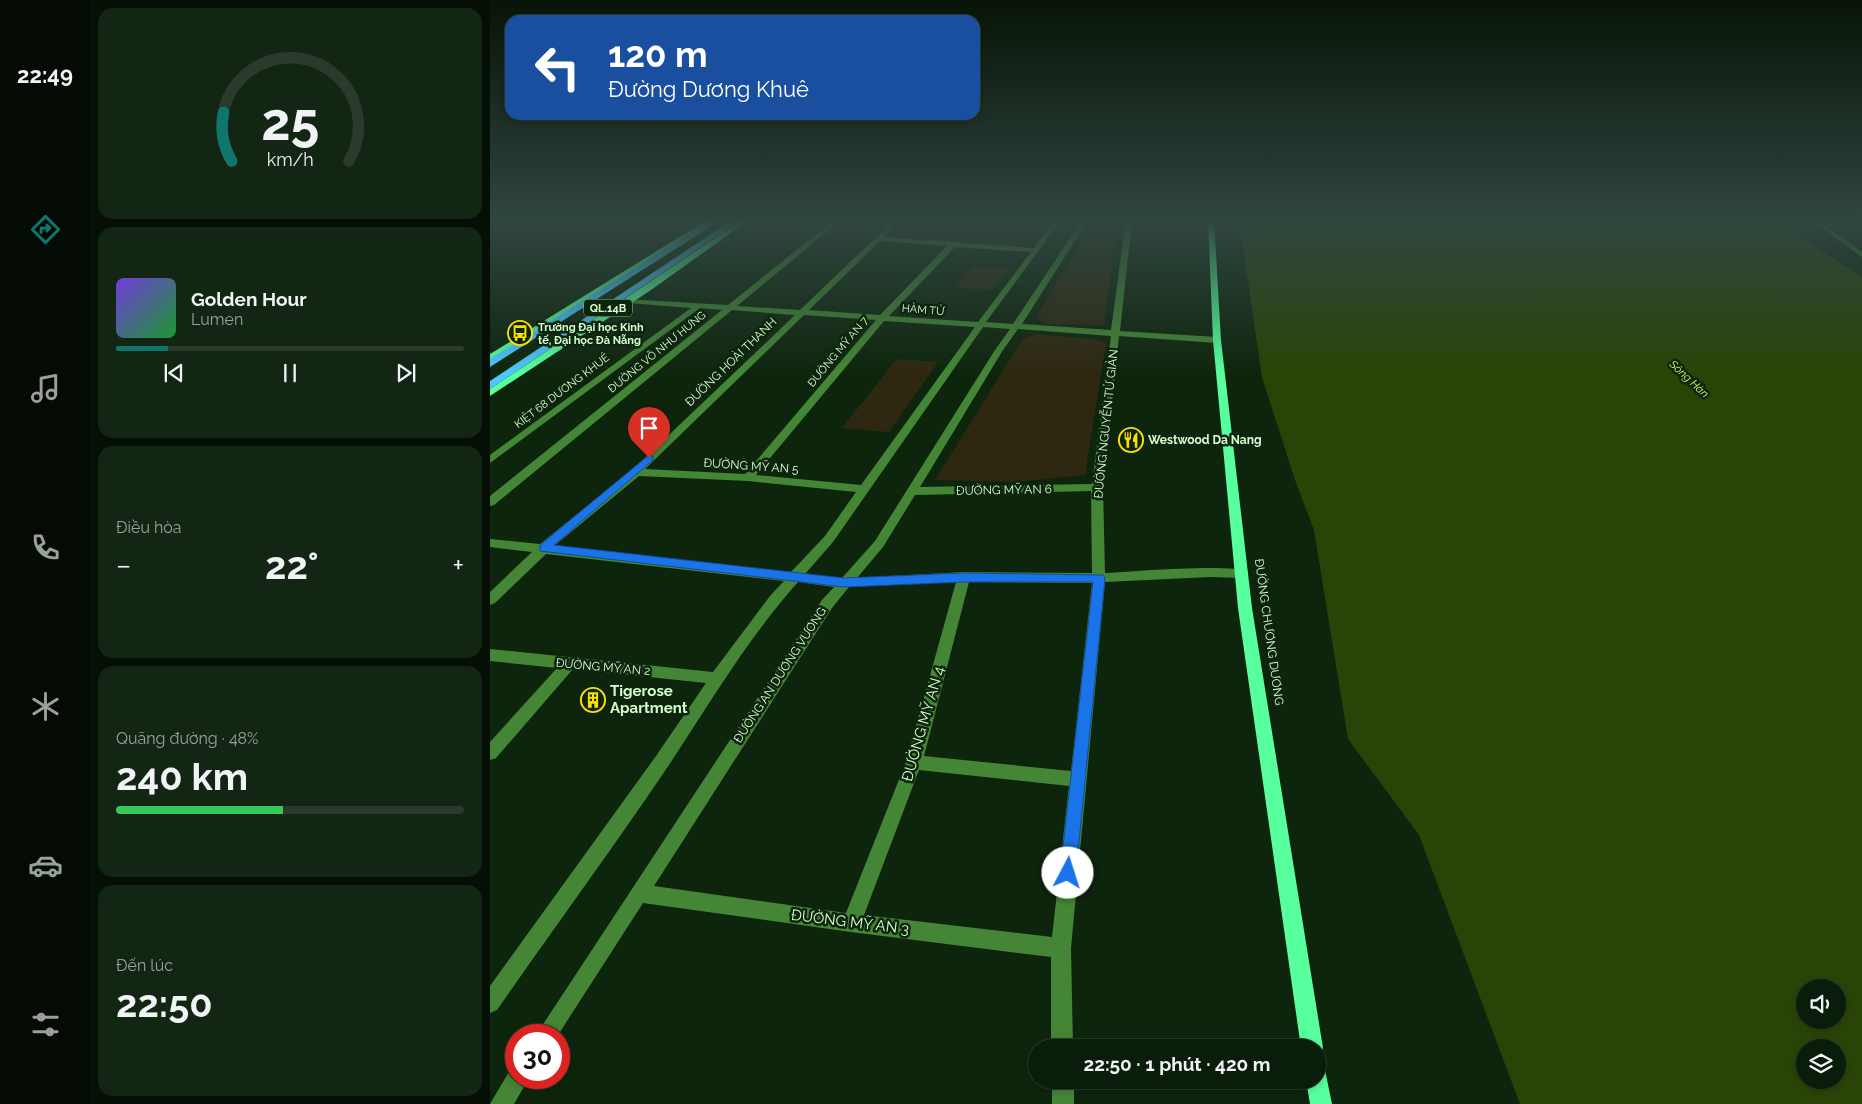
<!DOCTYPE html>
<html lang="vi">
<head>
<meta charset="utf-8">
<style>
	:root { --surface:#0a1c0a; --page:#132513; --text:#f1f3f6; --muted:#99a19c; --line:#2a3a2b; --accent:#0f766e }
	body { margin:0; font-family:Raleway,sans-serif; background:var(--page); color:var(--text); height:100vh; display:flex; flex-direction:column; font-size:19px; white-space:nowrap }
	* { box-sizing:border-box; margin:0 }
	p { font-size:16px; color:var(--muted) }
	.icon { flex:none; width:28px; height:28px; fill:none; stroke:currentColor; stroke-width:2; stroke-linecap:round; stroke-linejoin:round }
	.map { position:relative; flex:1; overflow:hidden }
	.side { display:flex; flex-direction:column; gap:8px; padding:8px; background:#060f06; width:400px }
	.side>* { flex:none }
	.top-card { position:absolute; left:15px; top:15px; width:475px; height:105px; border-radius:15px; box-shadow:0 2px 8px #0003,0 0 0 1px var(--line); background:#1a4fa0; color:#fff; overflow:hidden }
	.tools { position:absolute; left:1306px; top:979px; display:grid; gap:10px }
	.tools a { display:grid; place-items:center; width:50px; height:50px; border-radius:50%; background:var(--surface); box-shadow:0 2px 8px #0003,0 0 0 1px var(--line); font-size:25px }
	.speed { position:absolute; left:15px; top:1024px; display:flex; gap:10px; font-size:25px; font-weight:700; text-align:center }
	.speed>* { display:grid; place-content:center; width:65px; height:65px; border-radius:50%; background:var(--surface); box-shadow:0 2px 8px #0003,0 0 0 1px var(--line); line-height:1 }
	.speed .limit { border:8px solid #d22; background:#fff; color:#111 }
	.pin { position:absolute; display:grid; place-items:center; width:42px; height:42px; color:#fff; margin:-51px -21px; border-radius:50% 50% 50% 0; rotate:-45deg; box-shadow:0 0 5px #0007 }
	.pin .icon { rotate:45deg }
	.me { position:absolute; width:55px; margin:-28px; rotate:5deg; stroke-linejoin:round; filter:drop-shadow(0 0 4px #0008) }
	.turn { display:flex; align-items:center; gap:18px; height:105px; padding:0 20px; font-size:22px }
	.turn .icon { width:65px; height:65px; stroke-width:2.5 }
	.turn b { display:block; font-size:35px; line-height:42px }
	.big { font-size:38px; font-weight:700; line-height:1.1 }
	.side .tile { flex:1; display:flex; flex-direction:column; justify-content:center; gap:8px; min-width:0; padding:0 18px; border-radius:15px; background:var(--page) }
	.side .dial { align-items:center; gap:0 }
	.dial svg { height:130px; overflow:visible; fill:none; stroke:var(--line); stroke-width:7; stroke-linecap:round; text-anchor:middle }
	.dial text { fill:var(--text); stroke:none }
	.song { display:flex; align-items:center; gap:15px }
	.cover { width:60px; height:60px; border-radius:8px; background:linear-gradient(135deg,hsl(260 70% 55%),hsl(130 70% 35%)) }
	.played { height:5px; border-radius:2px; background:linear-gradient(90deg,var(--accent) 15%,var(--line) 15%) }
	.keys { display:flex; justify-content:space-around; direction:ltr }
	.heat { display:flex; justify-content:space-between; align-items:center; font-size:28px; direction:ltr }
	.charge { height:8px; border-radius:4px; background:linear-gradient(90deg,#34c759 48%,var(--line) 0) }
	.trip { position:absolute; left:538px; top:1039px; width:298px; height:50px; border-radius:25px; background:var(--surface); box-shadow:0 2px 8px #0003,0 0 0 1px var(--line); font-weight:700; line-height:50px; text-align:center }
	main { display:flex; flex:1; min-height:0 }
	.tabs { display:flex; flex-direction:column; width:90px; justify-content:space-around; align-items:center; background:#040b04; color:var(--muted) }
	.tabs .icon { width:35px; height:35px }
	.tabs .active { color:var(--accent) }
	.tabs b { font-size:22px; color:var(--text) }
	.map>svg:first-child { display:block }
	.green { fill:#2f2810 }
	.water { fill:#2a4407; fill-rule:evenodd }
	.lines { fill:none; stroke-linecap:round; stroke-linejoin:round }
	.minor { fill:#448636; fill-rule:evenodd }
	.major { fill:#58ff9d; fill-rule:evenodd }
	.highway { fill:#4cc8ff; fill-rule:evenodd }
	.route { fill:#1a73e8; stroke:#114b97 }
	.labels { text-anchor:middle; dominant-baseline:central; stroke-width:5; stroke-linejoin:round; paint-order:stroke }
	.shield { fill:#0e250d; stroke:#9abe96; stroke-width:1 }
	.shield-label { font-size:11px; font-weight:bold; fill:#d6ffd1 }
	.far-street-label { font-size:11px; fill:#d6ffd1; stroke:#0e250d }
	.far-poi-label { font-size:11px; font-weight:bold; fill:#d6ffd1; stroke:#0e250d; text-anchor:start }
	.far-water-label { font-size:11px; font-style:italic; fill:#d7ff5f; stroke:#0e250d }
	.street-label { font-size:12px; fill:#d6ffd1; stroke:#0e250d }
	.poi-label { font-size:12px; font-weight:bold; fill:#d6ffd1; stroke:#0e250d; text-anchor:start }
	.near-poi-label { font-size:15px; font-weight:bold; fill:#d6ffd1; stroke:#0e250d; text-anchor:start }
	.near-street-label { font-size:15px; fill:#d6ffd1; stroke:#0e250d }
</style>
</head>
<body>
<main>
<nav class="tabs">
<b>22:49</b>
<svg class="icon active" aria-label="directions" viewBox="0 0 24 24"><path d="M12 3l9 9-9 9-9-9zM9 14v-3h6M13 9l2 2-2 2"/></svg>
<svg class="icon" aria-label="music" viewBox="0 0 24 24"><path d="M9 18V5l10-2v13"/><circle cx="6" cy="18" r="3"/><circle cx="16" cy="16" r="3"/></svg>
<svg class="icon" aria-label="phone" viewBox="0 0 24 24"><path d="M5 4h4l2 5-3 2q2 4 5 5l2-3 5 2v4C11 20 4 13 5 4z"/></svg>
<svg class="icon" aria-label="climate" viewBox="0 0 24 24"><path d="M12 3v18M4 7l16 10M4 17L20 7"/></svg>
<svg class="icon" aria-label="car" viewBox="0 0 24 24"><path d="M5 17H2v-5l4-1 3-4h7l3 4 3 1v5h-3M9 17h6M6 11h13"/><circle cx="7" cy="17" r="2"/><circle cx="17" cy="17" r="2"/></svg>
<svg class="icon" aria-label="filters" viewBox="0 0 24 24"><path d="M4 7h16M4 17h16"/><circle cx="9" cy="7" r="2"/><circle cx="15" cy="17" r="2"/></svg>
</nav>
<section class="side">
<div class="tile dial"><svg viewBox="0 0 100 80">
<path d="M14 69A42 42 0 1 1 86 69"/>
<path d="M14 69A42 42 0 0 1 9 39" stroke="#0f766e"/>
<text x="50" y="56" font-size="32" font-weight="700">25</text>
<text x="50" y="72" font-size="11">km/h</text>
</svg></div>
<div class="tile">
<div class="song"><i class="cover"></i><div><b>Golden Hour</b><p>Lumen</p></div></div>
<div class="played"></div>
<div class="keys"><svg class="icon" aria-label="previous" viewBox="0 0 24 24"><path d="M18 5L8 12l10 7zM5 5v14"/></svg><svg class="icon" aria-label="pause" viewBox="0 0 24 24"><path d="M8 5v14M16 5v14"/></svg><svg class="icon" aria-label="next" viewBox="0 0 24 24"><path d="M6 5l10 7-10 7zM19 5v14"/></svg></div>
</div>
<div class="tile"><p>Điều hòa</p>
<div class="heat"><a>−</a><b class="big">22°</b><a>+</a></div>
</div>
<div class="tile"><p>Quãng đường · 48%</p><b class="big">240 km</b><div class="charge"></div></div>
<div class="tile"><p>Đến lúc</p><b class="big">22:50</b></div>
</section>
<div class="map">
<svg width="1372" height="1104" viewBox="0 0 1372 1104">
	<rect width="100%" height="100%" fill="#0e250d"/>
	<g class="green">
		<path d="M418,220H560L539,244L528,247L403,239L401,236Z"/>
		<path d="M605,220H628L614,325L554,324L547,316Z"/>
		<path d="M483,266L519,268L501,290L464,287Z"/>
		<path d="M546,334L603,339L616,343L595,475L526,482L445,480L532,340Z"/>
		<path d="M407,359L448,362L399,432L352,428Z"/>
	</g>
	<path class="water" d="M749,220H1285L1372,277V1104H1030L929,835L858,739L824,530L805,480L772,377ZM1315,988H1348V1020H1315ZM1315,1048H1348V1080H1315Z"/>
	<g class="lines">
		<g class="minor">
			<path d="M344,220H351L247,306L310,310L404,220H411L394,237L544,248L565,220H571L496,322L523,324L592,220H598L532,324L621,330L636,220H642L630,331L727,337L731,340L727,343L629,336L613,487L615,573C635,572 752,562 758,573L752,578L720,577L615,582L581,948L583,1048H561V957L361,932L153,903L68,1035H46L332,600L344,587L308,582C258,638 220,703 179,765C123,848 64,928 7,1010L0,1013V986L166,756L216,683L83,669L6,758L0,760V742L67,668L0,661V649L223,672L280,596L294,581L56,554L5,603L0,605V592L42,552L0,547V539L50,544L142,470L305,315L242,310L4,505L0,506V496L232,310L210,308L0,463V455L201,308L138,303L134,301L135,299L238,305ZM390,241L457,246L390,315L319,310ZM465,247L541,252L488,322L399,316ZM314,315L386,320L255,474L155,469ZM394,321L485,327L371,485L266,475ZM493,327L520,329L505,350L385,541L352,578L315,574L343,542ZM528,329L621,336L602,484L430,487L513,350ZM149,476L258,481L366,492L335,536L301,572L64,546ZM601,491L602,573L474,572L367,578L393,547L425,495ZM466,582L416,762L356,913L164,886L342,608L359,587ZM479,582L602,583L581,771L434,756ZM429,770L579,786L562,937L374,915Z"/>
			<path d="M1321,220H1328L1372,252V257Z"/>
			<path d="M26,1068V1078H39L24,1104H0L20,1070Z"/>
			<rect x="562" y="1080" width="22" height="24"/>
		</g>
		<g class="major">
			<path d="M217,220H224L0,361V354Z"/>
			<path d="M252,220H259L161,290L0,396V389Z"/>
			<path d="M718,220H724L731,340L762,608L833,1048L829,1055L826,1057V1048H811L748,608L723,340Z"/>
			<path d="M826,1062L834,1065L842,1104H820L816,1080H826Z"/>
		</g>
		<g class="highway">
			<path d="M222,220H231L0,367V359Z"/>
			<path d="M242,220H251L0,389V381Z"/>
		</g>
	</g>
	<linearGradient id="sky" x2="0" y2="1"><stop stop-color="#081407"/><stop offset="0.59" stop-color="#304640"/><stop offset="1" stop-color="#304640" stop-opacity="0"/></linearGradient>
	<rect width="1372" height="374" fill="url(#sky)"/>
	<path class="route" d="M159,455L163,456V460L64,545L354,578L474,573L613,575L615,578L586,873L584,879L578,881L572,879L570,873L603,582H474L354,587L50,551V545Z"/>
	<defs>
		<symbol id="bus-ring" viewBox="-11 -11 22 22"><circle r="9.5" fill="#0e250d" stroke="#fce000" stroke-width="1.5"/><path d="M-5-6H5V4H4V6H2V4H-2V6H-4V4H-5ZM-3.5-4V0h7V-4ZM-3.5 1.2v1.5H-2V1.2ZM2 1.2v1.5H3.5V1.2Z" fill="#fce000"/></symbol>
		<symbol id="restaurant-ring" viewBox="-11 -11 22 22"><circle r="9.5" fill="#0e250d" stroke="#fce000" stroke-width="1.5"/><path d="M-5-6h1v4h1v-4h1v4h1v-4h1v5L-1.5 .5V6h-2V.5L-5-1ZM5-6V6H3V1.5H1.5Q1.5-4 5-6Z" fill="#fce000"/></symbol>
		<symbol id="building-ring" viewBox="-11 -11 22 22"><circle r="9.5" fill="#0e250d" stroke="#fce000" stroke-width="1.5"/><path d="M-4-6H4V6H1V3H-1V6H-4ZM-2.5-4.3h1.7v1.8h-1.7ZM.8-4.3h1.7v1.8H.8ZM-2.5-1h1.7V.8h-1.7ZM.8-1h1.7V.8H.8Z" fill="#fce000"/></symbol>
	</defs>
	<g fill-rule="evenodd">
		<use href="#bus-ring" x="16" y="319" width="28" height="28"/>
		<use href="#restaurant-ring" x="627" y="426" width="28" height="28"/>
		<use href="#building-ring" x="89" y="686" width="28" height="28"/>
	</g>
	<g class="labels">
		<rect class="shield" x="94" y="299.5" width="48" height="17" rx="4"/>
		<g class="shield-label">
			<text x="118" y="308">QL.14B</text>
		</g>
		<g class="far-street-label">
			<text transform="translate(433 310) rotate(5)">HÀM TỬ</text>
			<text transform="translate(167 352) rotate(-39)">ĐƯỜNG VÕ NHƯ HƯNG</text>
			<text transform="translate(348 352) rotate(-50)">ĐƯỜNG MỸ AN 7</text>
			<text transform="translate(72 391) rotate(-37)">KIỆT 68 DƯƠNG KHUÊ</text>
		</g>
		<g class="far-poi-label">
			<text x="48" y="327">Trường Đại học Kinh<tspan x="48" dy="13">tế, Đại học Đà Nẵng</tspan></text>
		</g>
		<g class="far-water-label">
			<text transform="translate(1199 379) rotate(43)">Sông Hàn</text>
		</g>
		<g class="street-label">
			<text transform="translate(241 362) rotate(-44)">ĐƯỜNG HOÀI THANH</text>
			<text transform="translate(616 424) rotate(-84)">ĐƯỜNG NGUYỄN TỬ GIẢN</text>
			<text transform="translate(261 466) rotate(4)">ĐƯỜNG MỸ AN 5</text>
			<text transform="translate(514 490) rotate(-1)">ĐƯỜNG MỸ AN 6</text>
			<text transform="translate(779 632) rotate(82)">ĐƯỜNG CHƯƠNG DƯƠNG</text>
			<text transform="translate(113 667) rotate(5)">ĐƯỜNG MỸ AN 2</text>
			<text transform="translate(290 675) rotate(-57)">ĐƯỜNG AN DƯƠNG VƯƠNG</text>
		</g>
		<g class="poi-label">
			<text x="658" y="440">Westwood Da Nang</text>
		</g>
		<g class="near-poi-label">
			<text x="120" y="691">Tigerose<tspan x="120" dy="17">Apartment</tspan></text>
		</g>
		<g class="near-street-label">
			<text transform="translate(433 724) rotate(-74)">ĐƯỜNG MỸ AN 4</text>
			<text transform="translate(360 922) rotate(7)">ĐƯỜNG MỸ AN 3</text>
		</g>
	</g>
</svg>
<div class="tools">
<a><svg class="icon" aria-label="sound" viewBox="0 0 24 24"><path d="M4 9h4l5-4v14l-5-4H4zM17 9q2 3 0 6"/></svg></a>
<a><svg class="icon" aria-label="layers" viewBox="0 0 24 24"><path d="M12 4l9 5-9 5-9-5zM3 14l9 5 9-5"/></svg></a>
</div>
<div class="speed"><div class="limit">30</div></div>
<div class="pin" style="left:159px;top:458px;background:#d93025"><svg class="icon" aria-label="arrive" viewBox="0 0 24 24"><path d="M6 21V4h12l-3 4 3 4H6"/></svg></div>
<svg class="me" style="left:578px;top:873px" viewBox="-20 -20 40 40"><circle r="19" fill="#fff"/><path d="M0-13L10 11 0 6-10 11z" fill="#1a73e8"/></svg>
<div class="trip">22:50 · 1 phút · 420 m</div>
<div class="top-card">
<div class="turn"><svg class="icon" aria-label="left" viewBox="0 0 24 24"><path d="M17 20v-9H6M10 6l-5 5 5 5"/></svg><div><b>120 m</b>Đường Dương Khuê</div></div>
</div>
</div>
</main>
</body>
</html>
